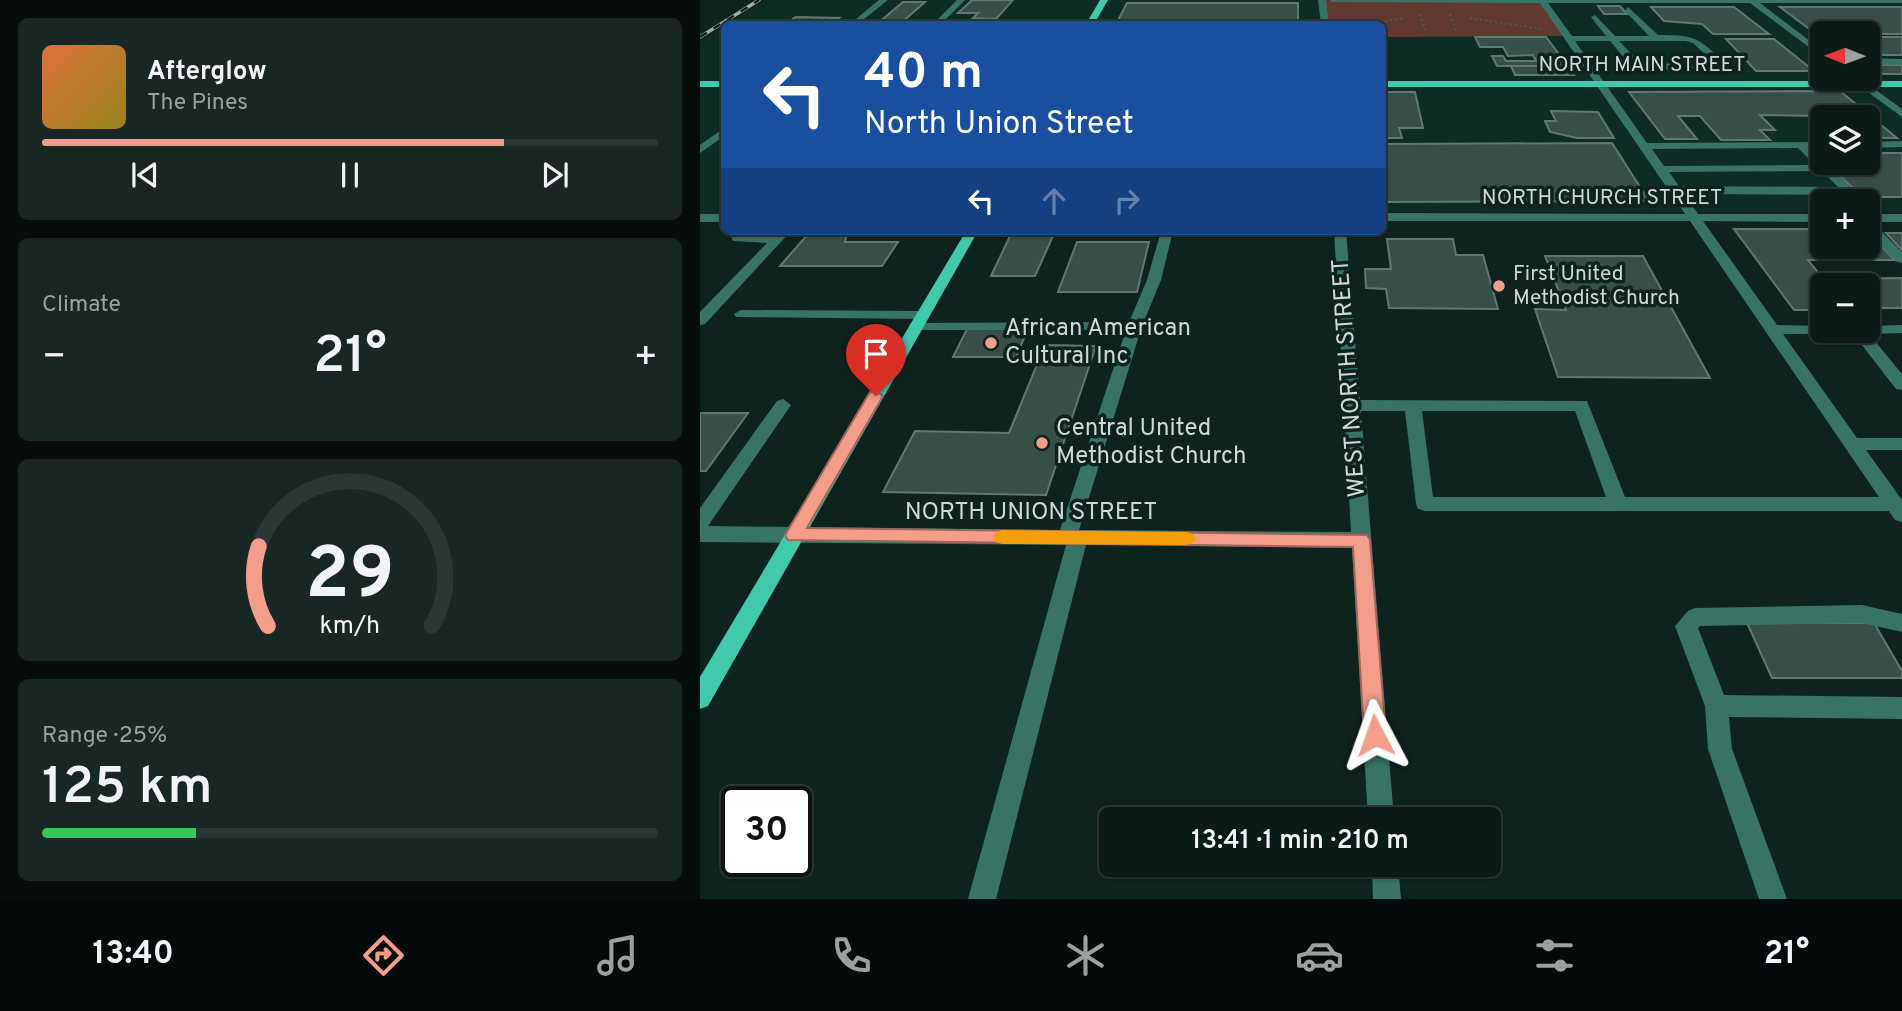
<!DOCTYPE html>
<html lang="en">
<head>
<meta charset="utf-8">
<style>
	:root { --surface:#0a1a16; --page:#182723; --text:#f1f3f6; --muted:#99a1a1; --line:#2a3835; --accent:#f49d8b }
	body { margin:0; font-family:Overpass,sans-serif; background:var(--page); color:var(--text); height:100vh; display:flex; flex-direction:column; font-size:26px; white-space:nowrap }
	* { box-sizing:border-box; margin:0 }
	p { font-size:23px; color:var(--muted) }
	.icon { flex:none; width:38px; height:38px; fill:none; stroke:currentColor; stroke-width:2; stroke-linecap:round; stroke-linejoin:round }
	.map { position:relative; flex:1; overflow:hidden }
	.drawer { display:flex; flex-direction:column; gap:18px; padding:18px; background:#060e0c; width:700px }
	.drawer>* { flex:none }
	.top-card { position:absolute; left:21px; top:21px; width:665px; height:214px; border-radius:10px; box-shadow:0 2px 5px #0004,0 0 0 2px var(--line); background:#1a4fa0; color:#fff; overflow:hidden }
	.needle { width:46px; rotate:271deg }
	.fabs { position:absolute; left:1110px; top:21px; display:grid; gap:14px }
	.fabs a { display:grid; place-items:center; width:70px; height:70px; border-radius:10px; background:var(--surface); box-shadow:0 2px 5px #0004,0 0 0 2px var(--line); font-size:35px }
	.speed { position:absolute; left:21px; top:786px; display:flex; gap:14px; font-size:35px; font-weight:700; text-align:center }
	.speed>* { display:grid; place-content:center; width:91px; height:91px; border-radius:50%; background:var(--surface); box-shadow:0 2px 5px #0004,0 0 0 2px var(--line); line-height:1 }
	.speed .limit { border:4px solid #111; border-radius:10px; background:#fff; color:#111 }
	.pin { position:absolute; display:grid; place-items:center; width:60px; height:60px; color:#fff; margin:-72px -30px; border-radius:50% 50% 50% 0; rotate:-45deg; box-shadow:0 0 7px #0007 }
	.pin .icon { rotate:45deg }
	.me { position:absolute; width:77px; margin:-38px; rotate:356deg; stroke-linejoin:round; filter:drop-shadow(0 0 5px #0008) }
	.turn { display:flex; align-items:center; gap:24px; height:147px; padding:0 28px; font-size:32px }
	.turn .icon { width:91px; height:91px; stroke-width:2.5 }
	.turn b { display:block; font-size:49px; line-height:60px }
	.lanes { display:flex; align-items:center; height:66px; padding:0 28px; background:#0003; justify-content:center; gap:35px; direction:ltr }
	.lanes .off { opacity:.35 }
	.big { font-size:52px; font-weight:600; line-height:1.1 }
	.drawer .card { flex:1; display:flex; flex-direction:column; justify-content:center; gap:10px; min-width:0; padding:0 24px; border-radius:10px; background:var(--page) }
	.drawer .dial { align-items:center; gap:0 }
	.dial svg { height:182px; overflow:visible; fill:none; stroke:var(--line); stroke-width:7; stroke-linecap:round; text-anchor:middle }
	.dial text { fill:var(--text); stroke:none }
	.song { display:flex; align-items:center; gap:21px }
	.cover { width:84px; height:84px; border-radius:10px; background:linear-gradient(135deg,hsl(20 70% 55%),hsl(50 70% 35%)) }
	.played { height:7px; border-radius:4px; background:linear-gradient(90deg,var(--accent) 75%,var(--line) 75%) }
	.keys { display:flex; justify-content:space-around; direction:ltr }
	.heat { display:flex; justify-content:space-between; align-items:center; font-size:38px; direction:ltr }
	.charge { height:10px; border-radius:5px; background:linear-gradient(90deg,#34c759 25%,var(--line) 0) }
	.trip { position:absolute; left:399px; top:807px; width:402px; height:70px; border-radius:10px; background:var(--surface); box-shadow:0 2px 5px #0004,0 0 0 2px var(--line); font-weight:600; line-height:70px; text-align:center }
	.tab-bar { display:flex; height:112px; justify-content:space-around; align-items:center; background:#040a09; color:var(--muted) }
	.tab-bar .icon { width:49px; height:49px }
	.tab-bar .on { color:var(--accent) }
	.tab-bar b { font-size:32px; color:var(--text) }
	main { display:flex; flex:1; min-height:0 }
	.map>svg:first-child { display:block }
	.built { fill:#0c2c24; fill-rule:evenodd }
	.green { fill:#623930 }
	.building { fill:#384e48; stroke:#617872; stroke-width:2 }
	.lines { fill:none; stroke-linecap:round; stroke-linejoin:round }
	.path { stroke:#485b56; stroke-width:2; stroke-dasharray:2.5 2.5; stroke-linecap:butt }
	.minor { fill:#397365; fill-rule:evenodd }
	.major { fill:#41c9ac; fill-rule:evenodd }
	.rail-casing { stroke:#9eada9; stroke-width:3.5 }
	.rail { stroke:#0e231e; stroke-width:2.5; stroke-dasharray:8; stroke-linecap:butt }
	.route { fill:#f49d8b; stroke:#9f665a; stroke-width:2 }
	.slow { fill:#f59e0b }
	.poi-dot { fill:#f49d8b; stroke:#0e231e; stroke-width:2.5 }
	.labels { text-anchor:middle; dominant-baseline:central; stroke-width:7; stroke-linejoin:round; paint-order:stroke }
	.far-street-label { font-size:21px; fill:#ccd9d5; stroke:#0e231e }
	.far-poi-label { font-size:21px; fill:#ccd9d5; stroke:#0e231e; text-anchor:start }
	.poi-label { font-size:24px; fill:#ccd9d5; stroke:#0e231e; text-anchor:start }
	.street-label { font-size:24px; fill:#ccd9d5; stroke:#0e231e }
</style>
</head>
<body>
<main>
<section class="drawer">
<div class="card">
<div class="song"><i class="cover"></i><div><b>Afterglow</b><p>The Pines</p></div></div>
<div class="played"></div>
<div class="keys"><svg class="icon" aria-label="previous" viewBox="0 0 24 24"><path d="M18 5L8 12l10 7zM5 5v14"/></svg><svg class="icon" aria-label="pause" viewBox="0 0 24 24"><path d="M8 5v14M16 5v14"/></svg><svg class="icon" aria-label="next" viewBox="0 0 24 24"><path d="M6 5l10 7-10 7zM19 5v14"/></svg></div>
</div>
<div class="card"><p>Climate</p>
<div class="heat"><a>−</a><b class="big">21°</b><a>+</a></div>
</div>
<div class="card dial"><svg viewBox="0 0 100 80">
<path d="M14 69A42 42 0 1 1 86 69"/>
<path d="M14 69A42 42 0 0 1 10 34" stroke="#f49d8b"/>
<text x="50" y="56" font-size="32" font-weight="700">29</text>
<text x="50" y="72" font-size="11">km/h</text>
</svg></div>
<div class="card"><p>Range · 25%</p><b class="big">125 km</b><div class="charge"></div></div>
</section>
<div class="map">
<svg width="1202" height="899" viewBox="0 0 1202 899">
	<rect width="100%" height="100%" fill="#0e231e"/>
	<g class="built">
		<path d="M65,0H1202V211H1167V201H1122V212H683L682,24H27ZM1122,33H1167V79H1122ZM1122,117H1167V163H1122Z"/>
		<path d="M24,26V214H0V42Z"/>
	</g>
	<path class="green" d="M622,0L842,1L869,36L683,37L682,24H625Z"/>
	<g class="building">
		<path d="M272,0H313L296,19L273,18L278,13H258Z"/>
		<path d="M203,2H225L200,24H177Z"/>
		<path d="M427,3H598V24H416Z"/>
		<path d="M898,6H920L927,14H904Z"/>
		<path d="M951,7H1034L1069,34H1013L1002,24L964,21Z"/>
		<path d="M1080,7H1202V34H1116Z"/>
		<path d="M96,17L139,18L130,24H85Z"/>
		<path d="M775,37H846L868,66H797L792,56H803L806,61H836L833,55L808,56L803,47H780Z"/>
		<rect x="1167" y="37" width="35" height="18"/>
		<path d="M1026,39H1074L1114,71H1056Z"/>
		<path d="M1167,65H1202V74H1169Z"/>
		<path d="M811,66H868L874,75H815Z"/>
		<path d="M1140,91L1197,138H1167V117L1060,115L1075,130H1060L1070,140H1021L1000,116H978L997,139H965L929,92Z"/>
		<path d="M682,92H715L723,128H699L702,138H682Z"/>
		<path d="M851,111L898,112L914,138H877L850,132L845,121H856Z"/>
		<path d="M912,143L949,201L682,202V144Z"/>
		<path d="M1167,153H1202V197H1162L1135,171H1164L1156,163H1167Z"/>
		<path d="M1034,229H1122V247H1167V232L1195,260H1108L1128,285H1122V310H1094Z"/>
		<path d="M1186,233H1202V250Z"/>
		<path d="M108,234H147L145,242H198L182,266H80Z"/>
		<path d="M310,236H353L335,276H291Z"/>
		<path d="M687,239H753L756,255H783L798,309L689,308L686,289L666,288L665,269H691Z"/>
		<path d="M377,242H449L437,292H358Z"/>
		<path d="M845,256H943L1010,378L858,377L835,309L866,310Z"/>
		<path d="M1202,278V308H1167V285H1144L1139,279Z"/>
		<path d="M267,329H328L316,357H253Z"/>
		<path d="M345,345L396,346L346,495L183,492L215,431L309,433Z"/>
		<path d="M0,413H48L6,471H0Z"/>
		<path d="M1047,623H1174L1202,671V678H1072Z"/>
	</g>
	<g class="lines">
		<g class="path">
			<path d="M720,14L725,30"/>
			<path d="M750,14L756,30"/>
			<path d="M770,18L841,29"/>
			<path d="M670,24L705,18"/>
		</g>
		<g class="minor">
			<path d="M179,0H188L158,24H150Z"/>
			<path d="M257,0H265L241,24H233Z"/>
			<path d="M618,0H626L629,24H621Z"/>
			<path d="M629,0H1202V3H1060L1122,50V57L1050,3H848L872,36H906L891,17L895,15L915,36H949L925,11L928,7L958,35C996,35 997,37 1024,62V66L1016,70L939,69L931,66L910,41H875L947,143L1122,142V148H1111L1122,159V163H1126L1164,201H1151L1145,195L984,194L998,214H1122V222L1003,221L1077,325L1122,326V331H1129L1122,334H1083L1157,438H1202V450H1166L1202,500V522L1195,520L1189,511H725L718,509L716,504L705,411H661L694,819H668L652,548L386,545L296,899H268L366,545L0,542V508L77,401L83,399L91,405L8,526L360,530L426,330H216L211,329L209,326L211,323L429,322L447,280L461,231H473L461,280L442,326L379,530L651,532L634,231H646L660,400L887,401L925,497H1179L990,221H682V213L985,214L840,3L633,2ZM919,41H986L993,43L1015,64L940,63ZM1098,148L1115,165L964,166L952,149ZM1122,171L1138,187L979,186L969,172ZM722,411H875L906,497H733Z"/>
			<path d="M1167,58L1202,59V65L1167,64Z"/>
			<path d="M1150,79H1161L1202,109V117Z"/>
			<path d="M24,128V136L0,153V145Z"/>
			<path d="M1202,141V147L1167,148V142Z"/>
			<rect x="0" y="214" width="24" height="8"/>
			<path d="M1167,214H1202V222H1172L1202,252V263L1197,262L1167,231Z"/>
			<path d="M32,231H44L43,234L74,235L78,231H91L5,324L0,325V312L67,243L33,241L30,234Z"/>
			<path d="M41,310L223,311L230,315L223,319L36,317L34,314Z"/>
			<path d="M1202,325V333L1169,334L1202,374V390L1196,389L1151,331H1167V326Z"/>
			<path d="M1162,605L1202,614V632L1162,623L1000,626L998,628L1024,695L1202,697V719L1029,717L1032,749L1087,899H1059L1008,749L1005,706L975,626L988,611L995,608Z"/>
			<path d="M672,864H698L701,899H673Z"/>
		</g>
		<g class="major">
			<path d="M400,0H408L394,24H386Z"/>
			<rect x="0" y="81" width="24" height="6"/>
			<rect x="682" y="81" width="520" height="6"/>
			<path d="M266,231H278L8,706L0,709V677Z"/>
		</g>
		<defs>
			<path id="rail" d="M0,37L59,0"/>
		</defs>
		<use href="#rail" class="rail-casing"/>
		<use href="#rail" class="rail"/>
	</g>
	<path class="route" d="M176,391L183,396L107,528L667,535L670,540L686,735L683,743L675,746L668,743L664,735L653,547L88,540L85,535L88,530L170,392Z"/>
	<path class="slow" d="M302,530L487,532L493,534L496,539L493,543L487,545L302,544L296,542L293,537L296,532Z"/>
	<g class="poi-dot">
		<circle cx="799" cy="286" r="7"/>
		<circle cx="291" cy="343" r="7"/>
		<circle cx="342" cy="443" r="7"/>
	</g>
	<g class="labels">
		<g class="far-street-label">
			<text x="942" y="65">NORTH MAIN STREET</text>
			<text x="902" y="198">NORTH CHURCH STREET</text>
		</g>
		<g class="far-poi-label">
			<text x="813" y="274">First United<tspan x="813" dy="24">Methodist Church</tspan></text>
		</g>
		<g class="poi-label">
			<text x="305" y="329">African American<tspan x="305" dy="28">Cultural Inc</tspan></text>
			<text x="356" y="429">Central United<tspan x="356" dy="28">Methodist Church</tspan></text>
		</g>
		<g class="street-label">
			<text transform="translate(650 378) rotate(-94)">WEST NORTH STREET</text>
			<text x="331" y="513">NORTH UNION STREET</text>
		</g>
	</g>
</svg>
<div class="fabs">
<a><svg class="needle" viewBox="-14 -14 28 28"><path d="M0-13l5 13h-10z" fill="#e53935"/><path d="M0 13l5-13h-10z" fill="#99a1a1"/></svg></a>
<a><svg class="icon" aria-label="layers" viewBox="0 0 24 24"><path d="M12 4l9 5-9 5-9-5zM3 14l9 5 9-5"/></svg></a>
<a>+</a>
<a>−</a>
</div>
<div class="speed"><div class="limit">30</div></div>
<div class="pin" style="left:176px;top:396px;background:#d93025"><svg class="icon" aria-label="arrive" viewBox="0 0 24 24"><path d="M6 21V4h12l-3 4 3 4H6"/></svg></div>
<svg class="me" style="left:675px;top:735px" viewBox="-20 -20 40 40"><path d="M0-17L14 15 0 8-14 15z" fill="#f49d8b" stroke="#fff" stroke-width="4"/></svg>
<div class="trip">13:41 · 1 min · 210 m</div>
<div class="top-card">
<div class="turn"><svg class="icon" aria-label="left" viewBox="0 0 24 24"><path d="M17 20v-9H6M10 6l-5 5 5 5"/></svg><div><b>40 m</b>North Union Street</div></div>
<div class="lanes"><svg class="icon" aria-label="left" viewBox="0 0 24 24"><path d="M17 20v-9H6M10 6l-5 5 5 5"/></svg><svg class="icon off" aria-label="ahead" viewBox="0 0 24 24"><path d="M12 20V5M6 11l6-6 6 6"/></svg><svg class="icon off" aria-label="right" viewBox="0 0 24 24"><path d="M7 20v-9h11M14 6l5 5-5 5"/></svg></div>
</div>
</div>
</main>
<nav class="tab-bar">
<b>13:40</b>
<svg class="icon on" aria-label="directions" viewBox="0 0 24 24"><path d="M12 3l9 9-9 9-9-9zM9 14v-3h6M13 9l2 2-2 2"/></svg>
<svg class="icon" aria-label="music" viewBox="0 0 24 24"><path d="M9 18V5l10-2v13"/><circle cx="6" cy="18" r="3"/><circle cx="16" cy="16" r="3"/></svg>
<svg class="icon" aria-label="phone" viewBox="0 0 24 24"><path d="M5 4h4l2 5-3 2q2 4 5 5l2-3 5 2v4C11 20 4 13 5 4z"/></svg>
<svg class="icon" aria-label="climate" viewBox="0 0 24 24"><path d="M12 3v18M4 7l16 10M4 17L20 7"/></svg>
<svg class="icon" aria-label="car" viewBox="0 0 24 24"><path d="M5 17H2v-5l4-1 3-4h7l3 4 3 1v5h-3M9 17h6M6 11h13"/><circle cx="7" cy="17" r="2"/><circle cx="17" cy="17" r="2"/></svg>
<svg class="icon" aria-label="filters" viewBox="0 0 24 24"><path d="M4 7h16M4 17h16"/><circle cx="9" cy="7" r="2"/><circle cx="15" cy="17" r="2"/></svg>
<b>21°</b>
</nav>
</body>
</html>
